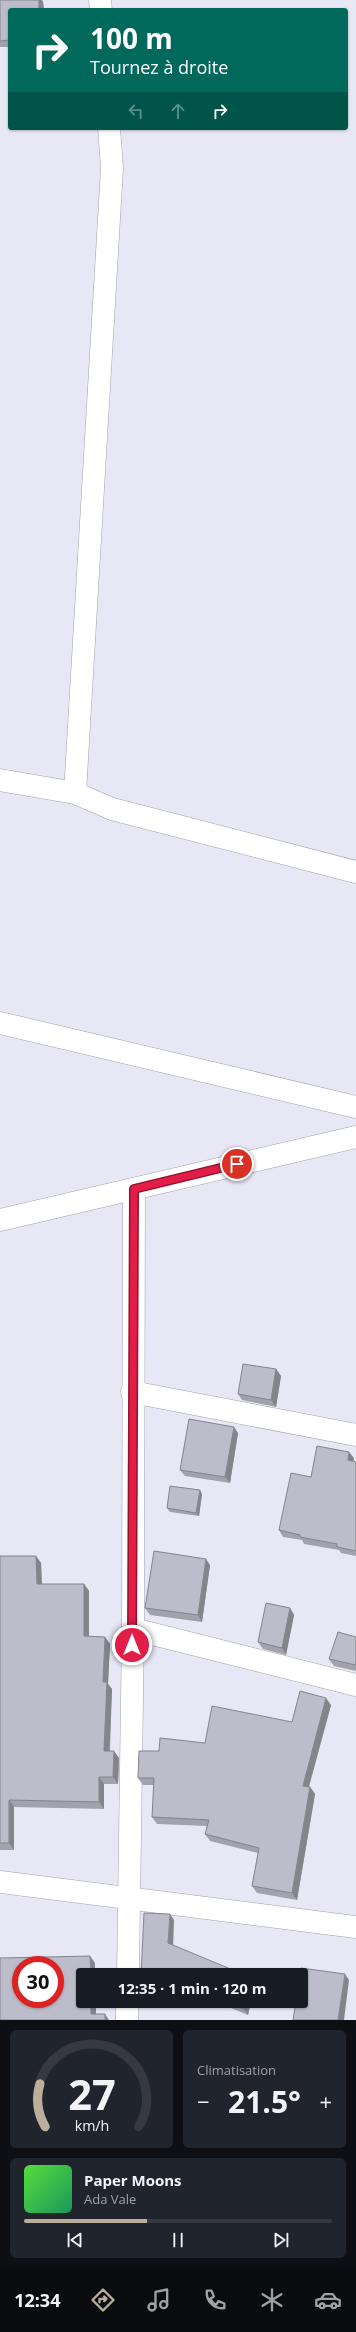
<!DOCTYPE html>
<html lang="fr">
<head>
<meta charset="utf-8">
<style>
	:root { --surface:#171b24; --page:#20242c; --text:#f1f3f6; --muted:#9ea1a6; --line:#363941; --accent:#bbaf9c }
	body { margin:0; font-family:"Open Sans",sans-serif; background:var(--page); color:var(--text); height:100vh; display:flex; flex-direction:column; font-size:15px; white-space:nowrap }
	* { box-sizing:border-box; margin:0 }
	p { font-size:13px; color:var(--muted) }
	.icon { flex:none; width:22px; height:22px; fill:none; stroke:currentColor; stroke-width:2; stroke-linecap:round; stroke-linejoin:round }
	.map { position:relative; height:2020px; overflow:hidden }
	.sheet { display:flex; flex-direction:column; gap:10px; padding:10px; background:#0d0f14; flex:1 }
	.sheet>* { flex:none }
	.top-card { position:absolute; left:8px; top:8px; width:340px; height:122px; border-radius:4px; box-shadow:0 1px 3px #0004; background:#00695c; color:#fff; overflow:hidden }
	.speed { position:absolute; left:12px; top:1956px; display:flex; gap:8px; font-size:20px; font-weight:700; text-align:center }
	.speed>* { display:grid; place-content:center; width:52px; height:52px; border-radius:50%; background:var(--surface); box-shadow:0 1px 3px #0004; line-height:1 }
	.speed .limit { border:6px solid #d22; background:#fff; color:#111 }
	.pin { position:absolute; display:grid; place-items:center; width:34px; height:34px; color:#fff; margin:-17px; border:2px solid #fff; border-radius:50%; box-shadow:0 1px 4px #0007 }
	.me { position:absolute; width:44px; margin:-22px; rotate:0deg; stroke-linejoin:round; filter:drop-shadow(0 0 3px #0008) }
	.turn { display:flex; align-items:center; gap:14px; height:84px; padding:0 16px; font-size:18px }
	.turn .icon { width:52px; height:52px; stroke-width:2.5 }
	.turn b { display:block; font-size:28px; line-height:34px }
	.lanes { display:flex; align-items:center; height:38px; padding:0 16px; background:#0003; justify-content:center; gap:20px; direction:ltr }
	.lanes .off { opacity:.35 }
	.big { font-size:30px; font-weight:700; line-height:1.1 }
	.sheet .tile { flex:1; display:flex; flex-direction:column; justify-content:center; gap:6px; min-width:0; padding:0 14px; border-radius:6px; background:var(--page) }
	.sheet .dial { align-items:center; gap:0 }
	.dial svg { height:104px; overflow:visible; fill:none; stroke:var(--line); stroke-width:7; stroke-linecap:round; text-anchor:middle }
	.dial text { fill:var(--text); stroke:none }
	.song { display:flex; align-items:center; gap:12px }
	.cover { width:48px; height:48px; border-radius:6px; background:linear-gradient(135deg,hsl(110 70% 55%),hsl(150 70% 35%)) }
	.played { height:4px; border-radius:2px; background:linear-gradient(90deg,var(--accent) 40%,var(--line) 40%) }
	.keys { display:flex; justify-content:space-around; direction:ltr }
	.heat { display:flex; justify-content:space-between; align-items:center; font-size:22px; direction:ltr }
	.sheet .tiles { flex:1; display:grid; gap:10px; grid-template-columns:1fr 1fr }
	.tile:last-child { grid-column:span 2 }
	.trip { position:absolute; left:76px; top:1968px; width:232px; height:40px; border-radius:4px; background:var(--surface); box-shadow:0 1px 3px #0004; font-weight:700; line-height:40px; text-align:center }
	.tab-bar { display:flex; height:64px; justify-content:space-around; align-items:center; background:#090b0e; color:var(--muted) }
	.tab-bar .icon { width:28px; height:28px }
	.tab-bar .current { color:var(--accent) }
	.tab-bar b { font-size:18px; color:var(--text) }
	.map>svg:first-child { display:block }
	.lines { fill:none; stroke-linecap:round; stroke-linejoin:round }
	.minor-casing { stroke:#a1a1af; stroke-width:23 }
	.minor { stroke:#fff; stroke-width:22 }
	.wall { fill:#a2a2ae }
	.shaded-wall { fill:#84848d }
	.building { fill:#bcbcca; stroke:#84848d; fill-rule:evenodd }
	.route-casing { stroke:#92132f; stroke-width:10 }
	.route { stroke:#e11d48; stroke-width:7 }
</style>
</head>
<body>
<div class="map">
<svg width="356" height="2020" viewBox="0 0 356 2020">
	<rect width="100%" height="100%" fill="#e7e7f6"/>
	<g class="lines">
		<defs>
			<g id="minor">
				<path d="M100,0L101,10"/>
				<path d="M0,780L75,793L112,809L356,872"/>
				<path d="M75,793L112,168L109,128"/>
				<path d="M0,1023L356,1107"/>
				<path d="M0,1220L356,1137"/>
				<path d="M132,1392L356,1435"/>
				<path d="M133,1629L356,1685"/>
				<path d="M0,1882L356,1927"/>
				<path d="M128,1975L133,1629L134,1189"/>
				<path d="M127,2020V2001"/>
			</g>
		</defs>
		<use href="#minor" class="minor-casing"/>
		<use href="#minor" class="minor"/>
	</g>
	<g class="wall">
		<path d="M0,0H42L43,2L44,10H10V47H0Z"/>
		<path d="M276,1369L281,1376L276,1407L242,1400L238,1394Z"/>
		<path d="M238,1433L230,1483L185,1476L180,1470Z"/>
		<path d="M354,1458L353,1462H356V1556L341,1553L339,1550L304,1544L302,1540L283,1537L279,1530L311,1477Z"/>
		<path d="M202,1494L199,1516L170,1512L167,1508Z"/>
		<path d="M0,1556H36L41,1563L42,1584H84L89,1591V1636L105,1637L110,1644L108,1684L112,1689L110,1751L119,1758L118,1784H104V1809L14,1807V1850H0Z"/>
		<path d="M210,1565L202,1622L150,1615L145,1608Z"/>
		<path d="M290,1608L294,1615L286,1655L263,1649L258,1642Z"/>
		<path d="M356,1637V1671L334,1666L329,1659Z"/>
		<path d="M331,1705L309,1787H310L315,1794L297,1900L257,1893L252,1886L258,1853L210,1841L205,1834L207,1826L157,1824L152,1817L154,1785H143L138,1778L159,1751L205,1743L292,1722Z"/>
		<path d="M140,2001H170L169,2008L144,2006Z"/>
		<path d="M214,2001H251L248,2015Z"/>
	</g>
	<g class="shaded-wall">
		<path d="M39,0H42L43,2L44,10H39Z"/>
		<path d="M276,1369L281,1376L276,1407L271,1400Z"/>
		<path d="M234,1427L238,1433L230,1483L225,1477Z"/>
		<path d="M349,1452L354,1458L352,1467L348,1460Z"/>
		<path d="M200,1490L202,1494L199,1516L196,1513Z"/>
		<path d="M36,1556L41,1563L42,1591L37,1584Z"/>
		<path d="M206,1559L210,1565L202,1622L198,1615Z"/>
		<path d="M84,1584L89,1591V1643L84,1636Z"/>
		<path d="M290,1608L294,1615L286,1655L282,1648Z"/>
		<path d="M105,1637L110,1644L108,1684L112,1689L109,1758L104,1751L103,1682Z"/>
		<path d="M326,1698L331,1705L307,1793L303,1786Z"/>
		<path d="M114,1751L119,1758L118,1784L113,1777Z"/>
		<path d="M99,1777L104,1784V1809L99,1802Z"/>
		<path d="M310,1787L315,1794L297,1900L292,1893Z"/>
		<path d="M9,1800L14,1807V1850L9,1843Z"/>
		<path d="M170,1914L174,1920L173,1949L168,1943Z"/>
		<path d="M90,1956L95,1963V1975H91Z"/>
		<path d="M345,1974L349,1980L344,2020H338Z"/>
		<path d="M91,2001H96V2020L91,2014Z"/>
		<path d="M165,2001H170L169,2008L165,2002Z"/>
		<path d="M245,2001H251L248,2015L244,2009Z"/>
		<path d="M105,2014L109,2020H105Z"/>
	</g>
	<g class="building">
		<path d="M0,0H39V10H10V40L0,41Z"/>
		<path d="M243,1364L276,1369L271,1400L238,1394Z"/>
		<path d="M189,1419L234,1427L225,1477L180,1470Z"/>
		<path d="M317,1446L349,1452L348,1460L356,1462V1551L337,1547V1544L300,1537V1535L279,1530L291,1473L311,1477Z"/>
		<path d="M170,1486L200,1490L196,1513L167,1508Z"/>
		<path d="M154,1551L206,1559L198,1615L145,1608Z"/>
		<path d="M0,1556H36L37,1584H84V1636L105,1637L103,1682H107L104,1751H114L113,1777H99V1802L9,1800V1843H0Z"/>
		<path d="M266,1603L290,1608L282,1648L258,1642Z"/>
		<path d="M338,1632L356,1637V1665L329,1659Z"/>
		<path d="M300,1691L326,1698L303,1786L310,1787L292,1893L252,1886L259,1848L205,1834L209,1820L152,1817L154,1778H138L139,1751H159L160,1738L205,1743L212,1706L292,1722Z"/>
		<path d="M144,1913L170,1914L168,1943L245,1975H141Z"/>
		<path d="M90,1956L91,1975H83V2001H91V2014H105V2020H0V1958ZM21,1965H55V1999H21Z"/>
		<path d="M301,1968L345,1974L338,2020H293L296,2001H301V1975H300Z"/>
		<path d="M149,2001H165V2002Z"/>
		<path d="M224,2001H245L244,2009Z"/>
	</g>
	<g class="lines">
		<defs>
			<path id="route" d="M132,1645L134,1189L237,1164"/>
		</defs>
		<use href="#route" class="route-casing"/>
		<use href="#route" class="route"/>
	</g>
</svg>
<div class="speed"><div class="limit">30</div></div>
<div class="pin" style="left:237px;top:1164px;background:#d93025"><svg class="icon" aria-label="arrive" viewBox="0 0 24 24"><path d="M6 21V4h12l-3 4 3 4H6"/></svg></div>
<svg class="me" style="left:132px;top:1645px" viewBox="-20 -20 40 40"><circle r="17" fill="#e11d48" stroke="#fff" stroke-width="3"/><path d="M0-11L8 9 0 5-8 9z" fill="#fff"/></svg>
<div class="trip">12:35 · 1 min · 120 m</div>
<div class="top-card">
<div class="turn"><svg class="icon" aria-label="right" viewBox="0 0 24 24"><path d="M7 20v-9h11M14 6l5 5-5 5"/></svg><div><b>100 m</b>Tournez à droite</div></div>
<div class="lanes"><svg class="icon off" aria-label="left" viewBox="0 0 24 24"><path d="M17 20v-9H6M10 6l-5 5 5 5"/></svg><svg class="icon off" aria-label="ahead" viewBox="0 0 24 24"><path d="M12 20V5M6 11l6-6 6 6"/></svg><svg class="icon" aria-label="right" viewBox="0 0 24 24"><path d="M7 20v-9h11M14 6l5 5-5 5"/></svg></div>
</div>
</div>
<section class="sheet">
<div class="tiles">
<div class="tile dial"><svg viewBox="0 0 100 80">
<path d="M14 69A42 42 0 1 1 86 69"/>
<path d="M14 69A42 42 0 0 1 10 36" stroke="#bbaf9c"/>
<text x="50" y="56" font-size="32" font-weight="700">27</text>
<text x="50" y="72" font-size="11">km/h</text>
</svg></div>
<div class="tile"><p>Climatisation</p>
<div class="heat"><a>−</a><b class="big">21.5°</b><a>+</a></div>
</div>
<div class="tile">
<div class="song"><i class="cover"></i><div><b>Paper Moons</b><p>Ada Vale</p></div></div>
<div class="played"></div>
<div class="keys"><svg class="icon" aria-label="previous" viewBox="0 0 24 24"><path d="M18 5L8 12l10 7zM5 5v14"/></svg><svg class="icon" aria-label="pause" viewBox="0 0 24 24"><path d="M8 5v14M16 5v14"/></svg><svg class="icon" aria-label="next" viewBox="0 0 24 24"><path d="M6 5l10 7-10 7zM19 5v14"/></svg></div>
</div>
</div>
</section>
<nav class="tab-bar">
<b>12:34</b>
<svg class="icon current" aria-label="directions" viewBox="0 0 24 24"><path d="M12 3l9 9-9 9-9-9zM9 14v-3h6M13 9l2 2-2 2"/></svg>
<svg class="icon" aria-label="music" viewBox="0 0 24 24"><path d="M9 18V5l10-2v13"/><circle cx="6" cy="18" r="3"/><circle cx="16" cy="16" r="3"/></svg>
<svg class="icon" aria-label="phone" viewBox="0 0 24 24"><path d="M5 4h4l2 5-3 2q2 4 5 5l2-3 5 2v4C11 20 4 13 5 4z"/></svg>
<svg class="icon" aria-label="climate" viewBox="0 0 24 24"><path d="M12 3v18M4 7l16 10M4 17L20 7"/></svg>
<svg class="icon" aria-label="car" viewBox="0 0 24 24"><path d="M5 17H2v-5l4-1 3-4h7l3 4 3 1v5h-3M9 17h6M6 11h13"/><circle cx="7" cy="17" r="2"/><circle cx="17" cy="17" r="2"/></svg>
</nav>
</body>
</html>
